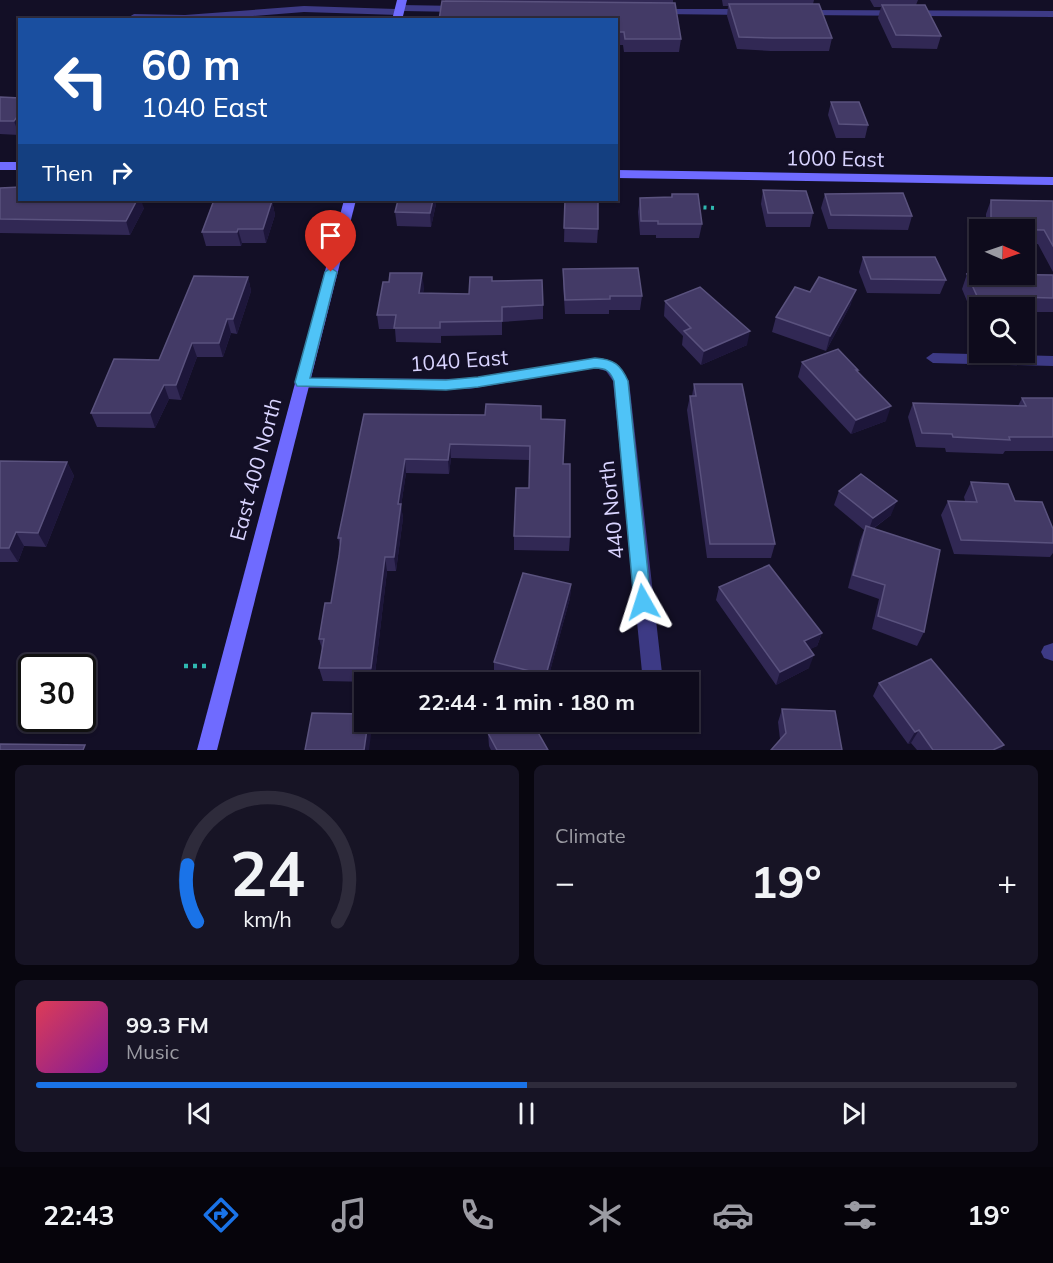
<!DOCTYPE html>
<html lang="en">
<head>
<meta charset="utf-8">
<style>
	:root { --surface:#0e0b1c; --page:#171425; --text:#f1f3f6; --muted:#9b9ba3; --line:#2e2b3b; --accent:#1a73e8 }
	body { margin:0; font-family:Mulish,sans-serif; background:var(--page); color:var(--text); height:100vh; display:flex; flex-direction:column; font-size:22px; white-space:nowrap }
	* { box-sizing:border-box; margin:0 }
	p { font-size:20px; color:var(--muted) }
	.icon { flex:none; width:33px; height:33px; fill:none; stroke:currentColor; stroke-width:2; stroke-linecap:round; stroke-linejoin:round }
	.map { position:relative; height:750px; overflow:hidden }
	.details { display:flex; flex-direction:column; gap:15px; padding:15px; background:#08060f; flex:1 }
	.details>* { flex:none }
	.top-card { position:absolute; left:18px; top:18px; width:600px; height:183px; border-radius:0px; box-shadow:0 2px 4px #0004,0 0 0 2px var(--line); background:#1a4fa0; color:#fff; overflow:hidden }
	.needle { width:39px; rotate:92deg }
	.tools { position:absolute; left:969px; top:219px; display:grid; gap:12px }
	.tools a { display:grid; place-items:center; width:66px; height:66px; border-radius:0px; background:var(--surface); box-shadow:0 2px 4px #0004,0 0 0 2px var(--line); font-size:30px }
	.speed { position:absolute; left:18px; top:654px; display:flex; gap:12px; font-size:30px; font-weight:700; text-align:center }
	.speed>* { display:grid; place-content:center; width:78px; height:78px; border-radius:50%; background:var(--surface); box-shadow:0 2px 4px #0004,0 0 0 2px var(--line); line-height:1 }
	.speed .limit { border:3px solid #111; border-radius:9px; background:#fff; color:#111 }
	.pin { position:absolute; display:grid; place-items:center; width:51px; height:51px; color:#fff; margin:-62px -26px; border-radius:50% 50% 50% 0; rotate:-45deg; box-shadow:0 0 6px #0007 }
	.pin .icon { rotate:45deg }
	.me { position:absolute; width:66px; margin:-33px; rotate:354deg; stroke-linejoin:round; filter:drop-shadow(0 0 4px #0008) }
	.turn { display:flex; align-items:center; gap:21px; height:126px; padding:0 24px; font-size:27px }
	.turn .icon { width:78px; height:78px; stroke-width:2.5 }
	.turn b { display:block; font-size:42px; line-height:51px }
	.then { display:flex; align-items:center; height:57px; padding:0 24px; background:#0003; gap:12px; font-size:22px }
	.big { font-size:45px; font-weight:700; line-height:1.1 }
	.details .tile { flex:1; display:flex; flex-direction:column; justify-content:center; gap:9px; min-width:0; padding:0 21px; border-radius:9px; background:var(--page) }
	.details .dial { align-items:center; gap:0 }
	.dial svg { height:156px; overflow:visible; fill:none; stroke:var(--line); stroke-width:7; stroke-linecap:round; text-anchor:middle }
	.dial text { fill:var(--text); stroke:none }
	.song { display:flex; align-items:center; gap:18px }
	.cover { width:72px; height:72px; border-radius:9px; background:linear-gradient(135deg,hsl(350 70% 55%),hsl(290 70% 35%)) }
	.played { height:6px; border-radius:3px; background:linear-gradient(90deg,var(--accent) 50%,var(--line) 50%) }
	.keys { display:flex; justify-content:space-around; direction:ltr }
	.heat { display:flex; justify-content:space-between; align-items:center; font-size:33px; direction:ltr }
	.details .tiles { flex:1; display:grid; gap:15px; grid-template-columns:1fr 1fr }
	.tile:last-child { grid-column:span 2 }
	.trip { position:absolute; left:354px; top:672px; width:345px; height:60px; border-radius:0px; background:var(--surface); box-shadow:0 2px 4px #0004,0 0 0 2px var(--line); font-weight:700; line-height:60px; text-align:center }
	.menu { display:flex; height:96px; justify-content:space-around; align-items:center; background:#06040b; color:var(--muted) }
	.menu .icon { width:42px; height:42px }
	.menu .on { color:var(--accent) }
	.menu b { font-size:27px; color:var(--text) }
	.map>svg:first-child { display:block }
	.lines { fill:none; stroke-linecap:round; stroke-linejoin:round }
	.path-far1 { stroke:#2fb8b0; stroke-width:4; stroke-dasharray:3 4.5; stroke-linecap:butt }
	.path { stroke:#2fb8b0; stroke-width:4.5; stroke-dasharray:4 5; stroke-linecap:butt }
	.street { fill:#3d3a85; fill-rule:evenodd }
	.secondary { fill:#6f6bff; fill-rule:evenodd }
	.wall { fill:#312854 }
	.shaded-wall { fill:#1d163a }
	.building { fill:#433a66; stroke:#5a527e; stroke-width:1.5 }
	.route { fill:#4fc3f7; stroke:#337fa1; stroke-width:1.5 }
	.labels { text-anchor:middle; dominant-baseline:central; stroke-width:5; stroke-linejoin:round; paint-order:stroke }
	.street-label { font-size:21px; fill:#d9d4ff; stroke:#130f26 }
</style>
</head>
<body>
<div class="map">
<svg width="1053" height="750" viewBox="0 0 1053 750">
	<rect width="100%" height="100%" fill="#130f26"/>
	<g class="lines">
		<path class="path-far1" d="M696,207L715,208"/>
		<path class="path" d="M184,666H207"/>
		<g class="street">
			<path d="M400,5L460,6L465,9L460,12L403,11L399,15L304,12L204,20H132L129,17L134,14L185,15L304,6L396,9Z"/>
			<path d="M655,9H748L753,12L748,15L658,14L653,11Z"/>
			<path d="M799,10L1053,11V17L802,15L799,14Z"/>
			<path d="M933,353L1053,356V366L933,363L926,358Z"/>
			<path d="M595,358L617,364L629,381L663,682H643L613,381L606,371L595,368L469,389L302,388L297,387L294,383L297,379L302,378L469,379Z"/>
			<path d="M1053,643V661L1044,658L1041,652L1044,646Z"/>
		</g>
		<g class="secondary">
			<path d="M397,0H407L402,20H392Z"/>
			<rect x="0" y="162" width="20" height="8"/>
			<path d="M616,170L1053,177V185L616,178Z"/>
			<path d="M344,200H356L217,750H197Z"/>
		</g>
	</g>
	<g class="wall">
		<path d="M445,0H673V3L681,39L679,52H624L623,45H616V20L445,1Z"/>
		<path d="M722,0H814L813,4L832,38L829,51H771L737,49L727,16L728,6H723Z"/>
		<path d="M870,0H918L916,5L941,36L937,49L892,48L878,18L881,7H874Z"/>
		<path d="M0,97L20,98L19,135L0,134Z"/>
		<path d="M831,102L868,125L865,138H836L828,115Z"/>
		<path d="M0,188L144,208L130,235L0,233Z"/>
		<path d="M763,190L813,213L810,227H766L761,204Z"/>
		<path d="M672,194L702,224L699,238H656V235H640L638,212L640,198L671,197Z"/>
		<path d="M825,194L912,216L908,230L828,229L821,208Z"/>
		<path d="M214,200H260V201H272L275,215L266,243H242L241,246H206L202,232Z"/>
		<path d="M398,200H436V204L431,227L397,226L395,212Z"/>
		<path d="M565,200L598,229L597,243L564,242Z"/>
		<path d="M991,200L1053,201V272L1038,244H1024V230H986V214Z"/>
		<path d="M863,257L946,280L940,294L867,293L859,272Z"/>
		<path d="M563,269L642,296L640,310H609V314H565L563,283Z"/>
		<path d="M967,274L1053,275V312H1024V308H980V311H971L962,289Z"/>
		<path d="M248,277L251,291L237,334L231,333L223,357H197L181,400L169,399L155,428L97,427L91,413L159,360Z"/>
		<path d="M492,281L543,305V319L502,322V335L441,336V343L396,342L395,329H379L377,315L424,287L423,293L469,294Z"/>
		<path d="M810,292L851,304L826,351L772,332L776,317Z"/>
		<path d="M665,301L747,345L701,365L682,345L683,336L664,316Z"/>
		<path d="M802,362L858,370L857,372L886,421L851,434L798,377Z"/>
		<path d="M694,384L775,544L771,558H707L687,410L690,396H692Z"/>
		<path d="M1022,398H1053V451H1005L1003,454L946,452L945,448L916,447L908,417L913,403L1018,406Z"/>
		<path d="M364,414L541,419L563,464L570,537L569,551L514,550V536L529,488L530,460L451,458L449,474L406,473L401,506L403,518L396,571H387L374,682L323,681L319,668L322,649L319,639L331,603L339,556L340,545L338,538Z"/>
		<path d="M0,461L67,462L74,476L46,547L24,546L18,562H0Z"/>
		<path d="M971,482L1015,501L1053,529V553L1050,557L954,554L941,515L948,501H965L964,497Z"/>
		<path d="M839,491L891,515L873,529L924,632L917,646L872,629L879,599L848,588L860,540L864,530L834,505Z"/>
		<path d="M571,584L570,598L547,682H524L494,675V662Z"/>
		<path d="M719,587L822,633L817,646L810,649L809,668L776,685L716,600Z"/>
		<path d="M879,683L1004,745L1000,750H917L911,743L908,744L873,696Z"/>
		<path d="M782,709L842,750L780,739L778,722Z"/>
		<path d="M488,733L548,750H491L489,746Z"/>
	</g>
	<g class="shaded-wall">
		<path d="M20,113V134L19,135L14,121Z"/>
		<path d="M137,200H141L144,208L130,235L126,221Z"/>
		<path d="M433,200H436V204L431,227L430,213Z"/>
		<path d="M272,201L275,215L266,243L263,229Z"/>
		<path d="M238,229L242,243L241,246L237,232Z"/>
		<path d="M422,273L424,287L421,308L419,293Z"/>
		<path d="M248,277L251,291L237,334L233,319Z"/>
		<path d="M856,290L851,304L826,351L830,336Z"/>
		<path d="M227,319L231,333L223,357L219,343Z"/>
		<path d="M750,331L747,345L701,365L704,351Z"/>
		<path d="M192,343L197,357L181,400L176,385Z"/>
		<path d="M164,385L169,399L155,428L150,413Z"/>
		<path d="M891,406L886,421L851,434L856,420Z"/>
		<path d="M450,444L451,458L449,474L448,460Z"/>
		<path d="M405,459L406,473L401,506L403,518L396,571L394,557L398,504Z"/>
		<path d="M67,462L74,476L46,547L38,533Z"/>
		<path d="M897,501L891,515L868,532L873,518Z"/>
		<path d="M16,532L24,546L18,562L9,548Z"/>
		<path d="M385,557L387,571L374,682L371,668Z"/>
		<path d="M571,584L570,598L547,682H545L546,675Z"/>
		<path d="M822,633L817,646L799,655L804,641Z"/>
		<path d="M814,655L809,668L776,685L780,672Z"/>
		<path d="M368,722H370L372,727L369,750H364Z"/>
		<path d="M919,730L911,743L908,744L915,732Z"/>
		<path d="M1004,745L1000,750H993Z"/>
	</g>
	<g class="building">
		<path d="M442,1L675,3L681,39H625L624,32H616V20H439Z"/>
		<path d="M729,4H819L832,38H773L739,37Z"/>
		<path d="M882,5H925L941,36L896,35Z"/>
		<path d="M0,97L20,98V113L14,121H0Z"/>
		<path d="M831,102H859L868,125L839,124Z"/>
		<path d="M20,187V200H137L126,221L0,219V188Z"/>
		<path d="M763,190L806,191L813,213H768Z"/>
		<path d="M903,193L912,216L831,215L825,194Z"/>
		<path d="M672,194H698L702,224H658V221H641L640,198L672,197Z"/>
		<path d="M214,200H253L252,201H272L263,229H238L237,232H202Z"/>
		<path d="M398,200H433L430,213L395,212Z"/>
		<path d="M565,200H598V229L564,228Z"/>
		<path d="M991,200L1053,201V246L1044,230L991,229Z"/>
		<path d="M863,257H935L946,280L871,279Z"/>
		<path d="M638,268L642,296H610V299L565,300L563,269Z"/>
		<path d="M390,273H422L419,293L469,294L470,277H492V281L542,280L543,305L502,307V321L440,322V328H394L396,315H377L383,282H389Z"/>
		<path d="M967,274L1053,275V298L977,296Z"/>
		<path d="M194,276L248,277L233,319H227L219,343H192L176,385H164L150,413H91L114,359L159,360Z"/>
		<path d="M819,277L856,290L830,336L776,317L795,287L810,292Z"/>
		<path d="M700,287L750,331L704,351L684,331L691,328L665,301Z"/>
		<path d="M838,349L858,370H856L891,406L856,420L802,362Z"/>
		<path d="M694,384H742L775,544H710L690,396H696Z"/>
		<path d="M1022,398H1053V437H1009L1010,440L953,437L952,434L922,433L913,403L1026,406Z"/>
		<path d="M486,404L541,406V419L565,420L563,464H570V537L514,536L516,488H529L530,446L450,444L448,460L405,459L398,504H401L394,557H385L371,668H319L324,639H319L325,603H331L339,556L341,538H338L364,414L485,415Z"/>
		<path d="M0,461L67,462L38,533L16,532L9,548H0Z"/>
		<path d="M861,474L897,501L873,518L839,491Z"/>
		<path d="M971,482L1008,484L1015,501L1042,502L1053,529V543L961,540L948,501L977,502Z"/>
		<path d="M866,526L940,550L924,632L878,616L885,585L853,575Z"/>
		<path d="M769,565L822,633L804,641L814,655L780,672L719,587Z"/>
		<path d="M523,573L571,584L546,675L494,662Z"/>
		<path d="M931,659L1004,745L993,750H933L919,730L915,732L879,683Z"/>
		<path d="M782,709L835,711L842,750H771L786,733Z"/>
		<path d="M312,713L364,714V722H368L364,750H305Z"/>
		<path d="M511,722H532L548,750H497L488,733Z"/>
		<path d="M0,744L85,745L83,750H0Z"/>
	</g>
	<path class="route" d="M331,268L337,272L310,378L446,380L478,377L595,358C614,359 621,365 628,381L651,602L649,607L643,609L637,607L634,602L614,381C610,371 606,368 595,368L478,387L446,390L297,386L295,382L325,272Z"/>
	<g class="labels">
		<g class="street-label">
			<text transform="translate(835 158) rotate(1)">1000 East</text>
			<text transform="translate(459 360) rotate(-4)">1040 East</text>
			<text transform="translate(255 469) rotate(-75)">East 400 North</text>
			<text transform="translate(611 510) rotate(-96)">440 North</text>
		</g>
	</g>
</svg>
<div class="tools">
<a><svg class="needle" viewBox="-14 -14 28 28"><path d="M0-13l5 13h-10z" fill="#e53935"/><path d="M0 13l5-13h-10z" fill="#9b9ba3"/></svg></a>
<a><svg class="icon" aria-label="search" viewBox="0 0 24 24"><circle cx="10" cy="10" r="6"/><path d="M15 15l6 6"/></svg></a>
</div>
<div class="speed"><div class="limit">30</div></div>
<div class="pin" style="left:331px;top:272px;background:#d93025"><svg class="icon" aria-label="arrive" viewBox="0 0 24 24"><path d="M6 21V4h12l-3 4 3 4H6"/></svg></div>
<svg class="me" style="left:643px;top:602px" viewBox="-20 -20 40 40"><path d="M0-17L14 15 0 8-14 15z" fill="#4fc3f7" stroke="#fff" stroke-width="4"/></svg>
<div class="trip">22:44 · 1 min · 180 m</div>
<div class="top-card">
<div class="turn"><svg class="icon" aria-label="left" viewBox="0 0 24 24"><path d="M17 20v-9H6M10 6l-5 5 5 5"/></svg><div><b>60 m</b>1040 East</div></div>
<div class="then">Then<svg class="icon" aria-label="right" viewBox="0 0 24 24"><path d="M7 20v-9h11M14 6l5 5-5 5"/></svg></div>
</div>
</div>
<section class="details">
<div class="tiles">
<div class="tile dial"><svg viewBox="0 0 100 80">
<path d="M14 69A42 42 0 1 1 86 69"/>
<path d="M14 69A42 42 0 0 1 9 40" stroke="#1a73e8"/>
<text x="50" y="56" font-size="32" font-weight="700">24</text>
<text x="50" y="72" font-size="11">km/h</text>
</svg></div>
<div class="tile"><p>Climate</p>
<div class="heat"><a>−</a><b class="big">19°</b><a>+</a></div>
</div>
<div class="tile">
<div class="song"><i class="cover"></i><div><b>99.3 FM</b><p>Music</p></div></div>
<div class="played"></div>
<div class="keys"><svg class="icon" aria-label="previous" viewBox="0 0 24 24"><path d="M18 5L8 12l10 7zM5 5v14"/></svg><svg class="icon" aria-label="pause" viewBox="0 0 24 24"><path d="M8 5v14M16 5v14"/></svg><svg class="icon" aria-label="next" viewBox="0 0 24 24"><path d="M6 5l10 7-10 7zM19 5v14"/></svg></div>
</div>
</div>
</section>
<nav class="menu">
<b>22:43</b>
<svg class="icon on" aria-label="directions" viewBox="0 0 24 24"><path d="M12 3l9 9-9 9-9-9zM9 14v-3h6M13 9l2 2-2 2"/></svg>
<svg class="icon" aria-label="music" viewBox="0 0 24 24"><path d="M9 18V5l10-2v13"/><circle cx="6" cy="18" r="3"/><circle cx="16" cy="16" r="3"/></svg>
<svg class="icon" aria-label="phone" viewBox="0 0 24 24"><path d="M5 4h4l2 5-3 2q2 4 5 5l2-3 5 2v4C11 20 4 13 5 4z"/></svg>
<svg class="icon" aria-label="climate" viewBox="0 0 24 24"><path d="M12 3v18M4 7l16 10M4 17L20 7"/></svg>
<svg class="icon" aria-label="car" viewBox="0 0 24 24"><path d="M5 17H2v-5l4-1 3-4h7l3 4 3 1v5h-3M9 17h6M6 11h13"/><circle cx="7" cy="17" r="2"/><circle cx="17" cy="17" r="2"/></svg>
<svg class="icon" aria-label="filters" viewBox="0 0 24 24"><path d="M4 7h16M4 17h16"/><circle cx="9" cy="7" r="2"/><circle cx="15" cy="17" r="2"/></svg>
<b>19°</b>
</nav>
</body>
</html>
